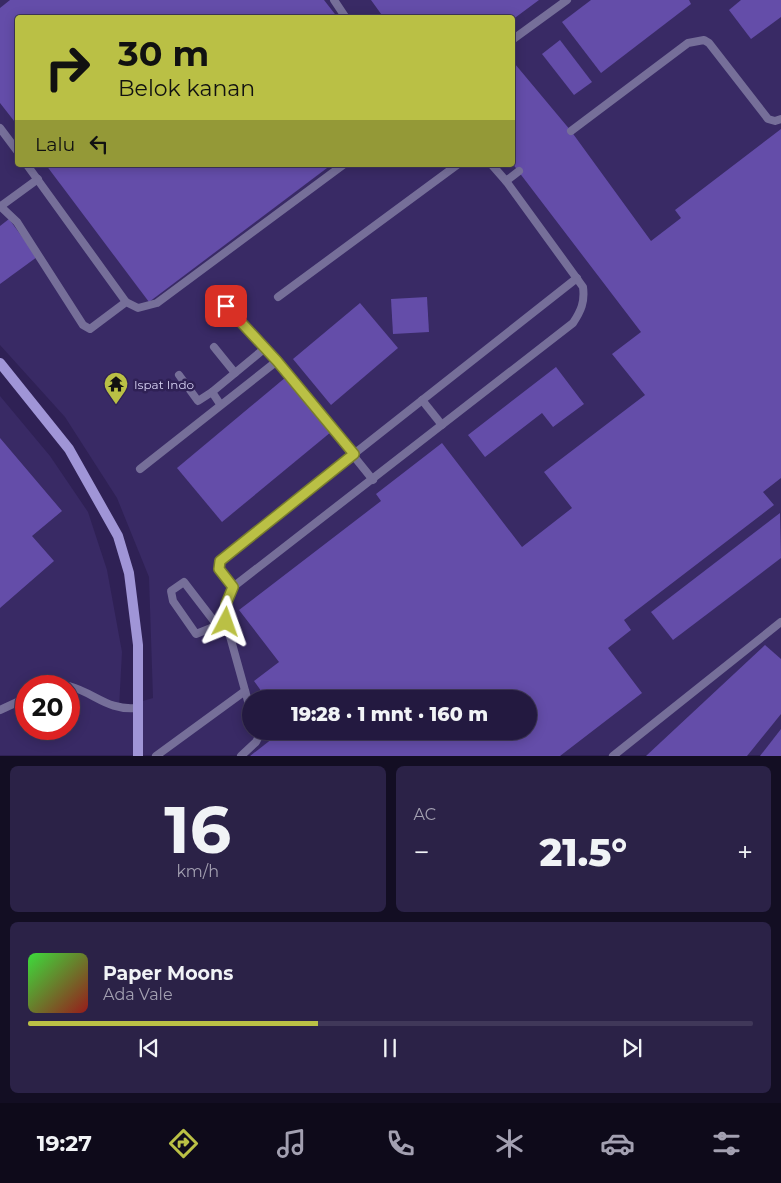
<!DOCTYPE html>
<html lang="id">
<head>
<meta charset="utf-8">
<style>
	:root { --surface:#231940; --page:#2b2247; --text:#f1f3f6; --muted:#a3a0b1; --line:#403859; --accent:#bac045 }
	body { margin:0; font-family:Montserrat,sans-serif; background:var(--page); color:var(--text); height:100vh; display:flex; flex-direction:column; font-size:19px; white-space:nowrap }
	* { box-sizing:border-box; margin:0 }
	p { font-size:16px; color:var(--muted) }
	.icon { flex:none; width:28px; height:28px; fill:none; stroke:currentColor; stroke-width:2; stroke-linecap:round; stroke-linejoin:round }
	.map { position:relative; height:756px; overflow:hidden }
	.panel { display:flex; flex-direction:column; gap:10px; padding:10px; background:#130e23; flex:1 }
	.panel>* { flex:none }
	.hud { position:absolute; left:15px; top:15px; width:500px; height:152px; border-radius:5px; box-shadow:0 2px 12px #0003,0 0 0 1px var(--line); background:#bac045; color:#111; overflow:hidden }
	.speed { position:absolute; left:15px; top:675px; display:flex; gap:10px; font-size:25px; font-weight:700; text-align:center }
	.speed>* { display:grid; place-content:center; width:65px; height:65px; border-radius:50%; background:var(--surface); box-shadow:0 2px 12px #0003,0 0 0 1px var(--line); line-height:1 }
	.speed .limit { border:8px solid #d22; background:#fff; color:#111 }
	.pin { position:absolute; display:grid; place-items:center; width:42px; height:42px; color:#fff; margin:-21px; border-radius:10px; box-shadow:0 2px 8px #0006 }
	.me { position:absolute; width:55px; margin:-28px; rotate:4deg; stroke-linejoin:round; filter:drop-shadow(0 0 4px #0008) }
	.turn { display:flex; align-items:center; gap:18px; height:105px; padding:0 20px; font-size:22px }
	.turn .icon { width:65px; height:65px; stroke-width:2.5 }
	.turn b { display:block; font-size:35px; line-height:42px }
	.then { display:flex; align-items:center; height:48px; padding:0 20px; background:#0003; gap:10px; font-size:19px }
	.big { font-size:38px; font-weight:800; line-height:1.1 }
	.panel .widget { flex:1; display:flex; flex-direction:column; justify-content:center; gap:8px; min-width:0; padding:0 18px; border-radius:8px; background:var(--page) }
	.panel .dial { align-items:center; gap:0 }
	.dial b { font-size:65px; line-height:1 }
	.song { display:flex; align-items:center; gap:15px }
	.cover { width:60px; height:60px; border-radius:8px; background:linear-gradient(135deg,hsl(120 70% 55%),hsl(0 70% 35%)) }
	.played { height:5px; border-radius:2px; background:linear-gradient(90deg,var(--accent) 40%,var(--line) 40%) }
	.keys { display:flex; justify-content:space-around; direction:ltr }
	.heat { display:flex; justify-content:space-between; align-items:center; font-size:28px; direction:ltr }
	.panel .tiles { flex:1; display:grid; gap:10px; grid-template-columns:1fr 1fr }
	.widget:last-child { grid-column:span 2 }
	.trip { position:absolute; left:242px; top:690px; width:295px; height:50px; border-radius:25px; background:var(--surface); box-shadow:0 2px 12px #0003,0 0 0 1px var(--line); font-weight:800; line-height:50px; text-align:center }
	.dock { display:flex; height:80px; justify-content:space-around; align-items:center; background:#0e0a1a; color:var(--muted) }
	.dock .icon { width:35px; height:35px }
	.dock .selected { color:var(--accent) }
	.dock b { font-size:22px; color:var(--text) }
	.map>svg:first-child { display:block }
	.built { fill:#392a65; fill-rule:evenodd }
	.building { fill:#644da9 }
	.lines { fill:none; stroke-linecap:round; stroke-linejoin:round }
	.lane { stroke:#766f99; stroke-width:8 }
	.secondary { stroke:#a095d7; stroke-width:10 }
	.route-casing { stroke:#797d2d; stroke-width:12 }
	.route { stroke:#bac045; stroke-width:9 }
	.labels { text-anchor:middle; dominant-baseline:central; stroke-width:5; stroke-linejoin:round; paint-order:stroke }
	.poi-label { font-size:12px; fill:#d6d1f2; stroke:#2f2155; text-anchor:start }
</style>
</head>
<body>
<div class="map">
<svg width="781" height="756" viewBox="0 0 781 756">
	<rect width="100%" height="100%" fill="#2f2155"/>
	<path class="built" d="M0,0H781V755H0V396L50,456L88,512L107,570L122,652L119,708L153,698L149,577L117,498L65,417L0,345ZM18,18H512V165H18ZM26,686H69V729H26ZM251,699H529V731H251Z"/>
	<g class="building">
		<path d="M10,0H324L338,18H18V126L0,103V8Z"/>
		<path d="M371,0H539L512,20V18H384Z"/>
		<path d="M591,0H689L691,4L601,73L562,22Z"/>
		<path d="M741,0H781V17L751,39L729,10Z"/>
		<path d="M560,40L592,82L574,95L542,54Z"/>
		<path d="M515,64L571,131L651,241L681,218L675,210L781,129V478L763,492L774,505L624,620L631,630L608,648L642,693L560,756H250L282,731H529V699H267L254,681L279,662L239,610L381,501L376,494L442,443L522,547L572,508L544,472L645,395L612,354L641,332L512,163V66Z"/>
		<path d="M46,165H331L149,302Z"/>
		<path d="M9,219L37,257L0,284V226Z"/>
		<path d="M427,297L429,332L393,334L391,299Z"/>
		<path d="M360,303L398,348L331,405L293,359Z"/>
		<path d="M556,367L584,404L553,427L542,413L485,457L468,435Z"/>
		<path d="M286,377L331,432L222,522L177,468Z"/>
		<path d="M0,438L62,511L32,536L54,561L0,608Z"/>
		<path d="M780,513L781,558L673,640L651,612Z"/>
		<path d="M765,645L781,659V714L747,756H646Z"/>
		<path d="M781,729V756H760Z"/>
	</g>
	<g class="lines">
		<g class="lane">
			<path d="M334,0L346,18"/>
			<path d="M512,40L567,0"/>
			<path d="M0,128L18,152"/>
			<path d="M571,131L688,43L704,40L709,43L768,119L775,121L781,119"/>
			<path d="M27,165L126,302"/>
			<path d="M492,165L506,181L519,171"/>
			<path d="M0,206L17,222L83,325L90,329L126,302L138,308L157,303L343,165"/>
			<path d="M1,206L38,179"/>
			<path d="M278,297L457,165"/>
			<path d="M226,306L277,361"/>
			<path d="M214,347L235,373"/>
			<path d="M179,375L198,401L212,392"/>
			<path d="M422,400L442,425"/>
			<path d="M220,404L212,392L264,349"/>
			<path d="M140,469L277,361L373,480"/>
			<path d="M233,587L219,569L220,561L227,554L577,278"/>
			<path d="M217,625L184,582L171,591L173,601L196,634L226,622"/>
			<path d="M69,686C95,693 108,711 137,708"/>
			<path d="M0,710L26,698"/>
			<path d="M251,712L226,622V604L233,587L573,323C581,311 585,302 583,287L506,181"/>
			<path d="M156,756L245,691"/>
			<path d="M241,756L256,742L259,736L258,731"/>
			<path d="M613,756L781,622"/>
		</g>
		<path class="secondary" d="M0,363L69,449L118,536L129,573L138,645V756"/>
	</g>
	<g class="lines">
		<defs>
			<path id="route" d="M226,622V604L233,587L219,569L220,561L354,454L277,361L226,306"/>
		</defs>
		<use href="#route" class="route-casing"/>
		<use href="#route" class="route"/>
	</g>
	<defs>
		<symbol id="temple-pin" viewBox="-11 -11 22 30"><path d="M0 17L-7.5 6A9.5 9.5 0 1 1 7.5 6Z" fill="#bac045" stroke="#2f2155"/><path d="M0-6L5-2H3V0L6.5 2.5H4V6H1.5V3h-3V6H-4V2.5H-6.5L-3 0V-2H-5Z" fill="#111"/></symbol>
	</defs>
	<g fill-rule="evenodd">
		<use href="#temple-pin" x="102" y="370" width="28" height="38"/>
	</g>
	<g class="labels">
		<g class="poi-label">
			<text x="134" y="384">Ispat Indo</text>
		</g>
	</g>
</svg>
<div class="speed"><div class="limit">20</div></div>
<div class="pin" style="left:226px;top:306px;background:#d93025"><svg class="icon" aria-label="arrive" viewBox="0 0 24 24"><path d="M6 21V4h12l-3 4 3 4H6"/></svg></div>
<svg class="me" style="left:226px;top:622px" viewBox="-20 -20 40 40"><path d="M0-17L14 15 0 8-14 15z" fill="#bac045" stroke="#fff" stroke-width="4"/></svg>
<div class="trip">19:28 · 1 mnt · 160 m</div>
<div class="hud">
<div class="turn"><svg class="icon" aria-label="right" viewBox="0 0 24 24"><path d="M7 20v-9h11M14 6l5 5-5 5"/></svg><div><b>30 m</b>Belok kanan</div></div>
<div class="then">Lalu<svg class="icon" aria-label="left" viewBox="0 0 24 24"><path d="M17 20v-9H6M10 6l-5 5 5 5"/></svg></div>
</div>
</div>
<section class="panel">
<div class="tiles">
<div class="widget dial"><b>16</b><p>km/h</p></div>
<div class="widget"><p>AC</p>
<div class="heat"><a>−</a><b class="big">21.5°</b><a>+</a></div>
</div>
<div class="widget">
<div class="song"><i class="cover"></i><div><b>Paper Moons</b><p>Ada Vale</p></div></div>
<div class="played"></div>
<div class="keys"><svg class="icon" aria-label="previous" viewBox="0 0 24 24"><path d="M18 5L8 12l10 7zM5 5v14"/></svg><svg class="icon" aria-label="pause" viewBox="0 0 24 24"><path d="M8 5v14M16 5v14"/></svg><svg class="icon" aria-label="next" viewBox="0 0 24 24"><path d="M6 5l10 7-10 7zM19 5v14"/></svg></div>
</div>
</div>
</section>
<nav class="dock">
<b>19:27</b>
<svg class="icon selected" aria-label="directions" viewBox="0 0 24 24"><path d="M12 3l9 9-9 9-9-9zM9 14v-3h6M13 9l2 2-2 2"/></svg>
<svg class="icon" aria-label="music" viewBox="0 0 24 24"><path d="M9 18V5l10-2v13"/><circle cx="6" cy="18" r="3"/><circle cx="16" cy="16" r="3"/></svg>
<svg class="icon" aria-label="phone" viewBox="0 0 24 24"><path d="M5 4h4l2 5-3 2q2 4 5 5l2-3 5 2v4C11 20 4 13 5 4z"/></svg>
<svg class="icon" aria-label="climate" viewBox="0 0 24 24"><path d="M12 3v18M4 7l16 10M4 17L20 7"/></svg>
<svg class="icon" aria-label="car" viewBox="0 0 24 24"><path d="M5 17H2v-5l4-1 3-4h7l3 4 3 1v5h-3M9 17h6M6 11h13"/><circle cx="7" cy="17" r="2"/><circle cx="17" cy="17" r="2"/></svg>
<svg class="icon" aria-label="filters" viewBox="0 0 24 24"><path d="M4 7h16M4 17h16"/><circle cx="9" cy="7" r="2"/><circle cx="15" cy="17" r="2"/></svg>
</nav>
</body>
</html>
